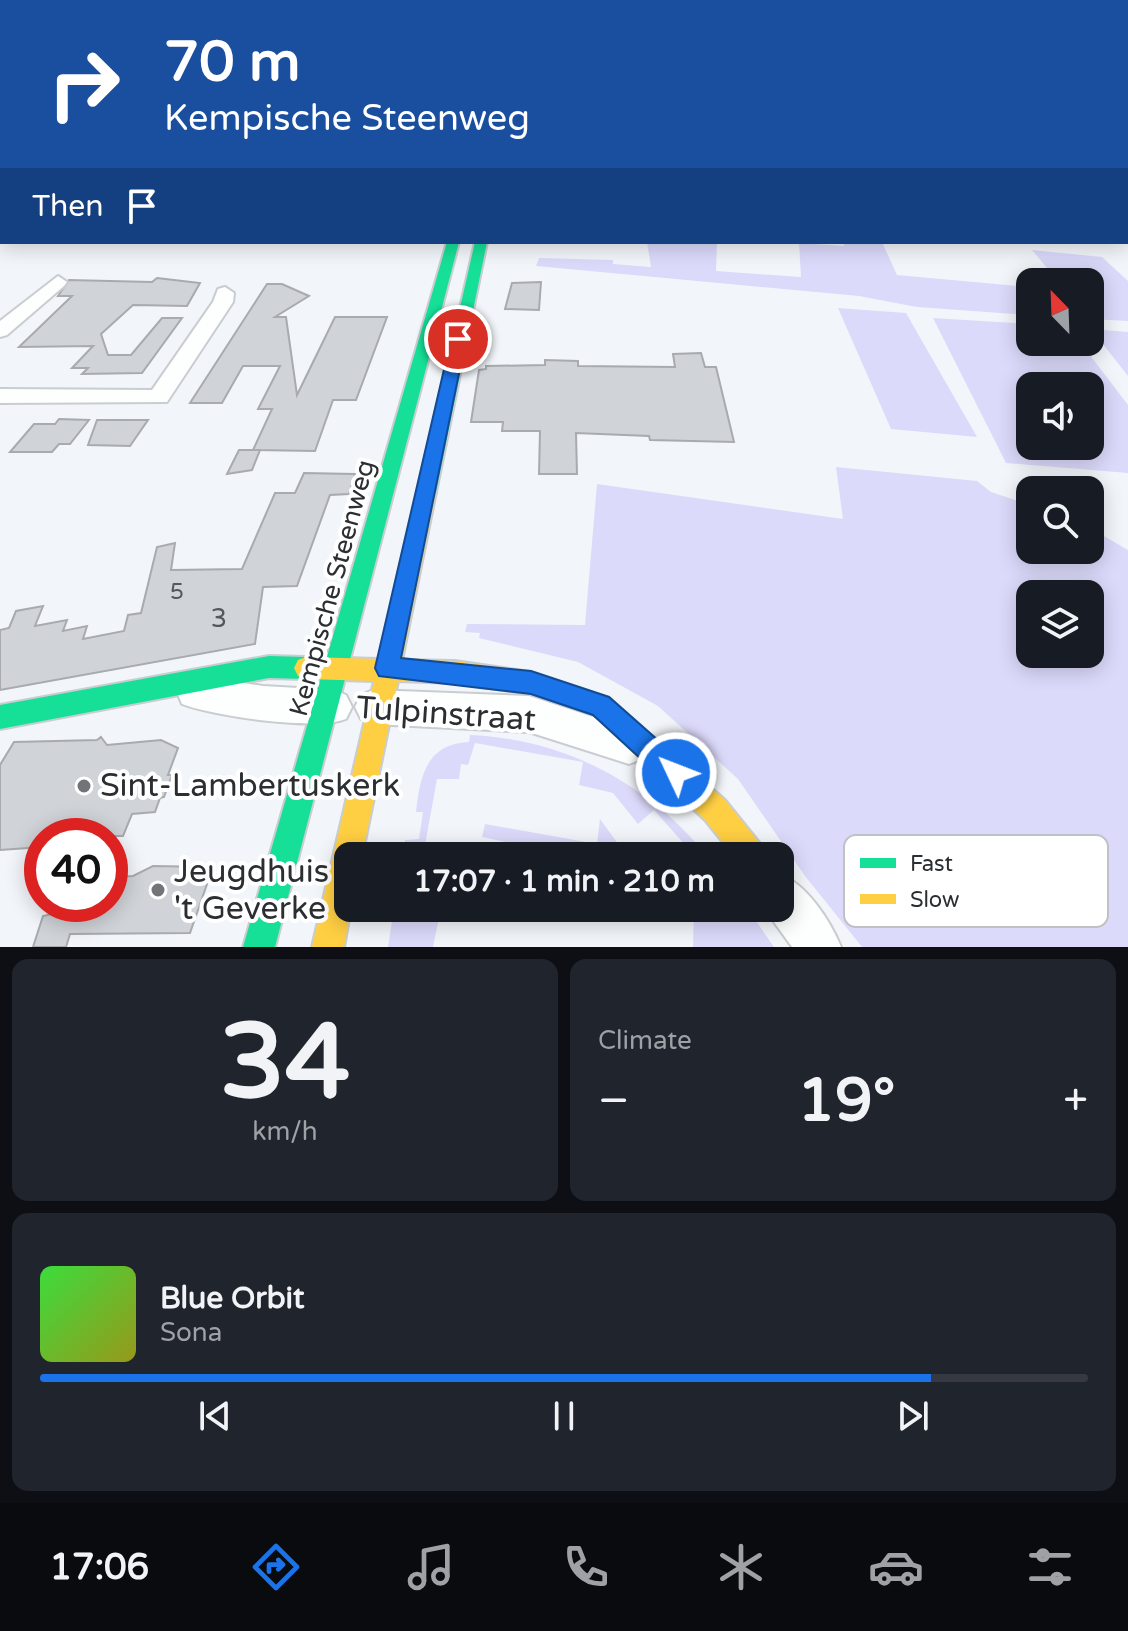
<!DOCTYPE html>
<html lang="en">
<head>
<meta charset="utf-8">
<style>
	:root { --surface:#171b24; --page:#20242c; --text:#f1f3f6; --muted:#9ea1a6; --line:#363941; --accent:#1a73e8 }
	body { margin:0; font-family:"Varela Round",sans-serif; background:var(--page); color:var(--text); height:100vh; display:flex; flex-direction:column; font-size:30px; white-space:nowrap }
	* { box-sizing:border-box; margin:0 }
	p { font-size:26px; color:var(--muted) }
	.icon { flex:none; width:44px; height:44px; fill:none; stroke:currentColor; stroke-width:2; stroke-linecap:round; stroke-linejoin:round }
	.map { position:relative; height:947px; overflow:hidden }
	.details { display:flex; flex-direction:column; gap:12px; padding:12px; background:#0d0f14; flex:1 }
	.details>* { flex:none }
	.hud { position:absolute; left:0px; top:0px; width:1128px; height:244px; box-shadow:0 4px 20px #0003; background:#1a4fa0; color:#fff; overflow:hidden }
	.needle { width:52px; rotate:337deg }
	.buttons { position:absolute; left:1016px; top:268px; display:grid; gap:16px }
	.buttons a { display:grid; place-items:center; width:88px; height:88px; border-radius:16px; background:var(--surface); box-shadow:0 4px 20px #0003; font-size:40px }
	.speed { position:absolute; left:24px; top:818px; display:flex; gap:16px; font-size:40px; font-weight:700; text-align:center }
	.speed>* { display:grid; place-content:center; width:104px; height:104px; border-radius:50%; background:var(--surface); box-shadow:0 4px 20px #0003; line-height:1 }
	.speed .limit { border:12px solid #d22; background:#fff; color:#111 }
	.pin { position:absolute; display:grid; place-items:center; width:68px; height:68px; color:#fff; margin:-34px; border:4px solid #fff; border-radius:50%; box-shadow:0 2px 8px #0007 }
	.me { position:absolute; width:88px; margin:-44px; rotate:313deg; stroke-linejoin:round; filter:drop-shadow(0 0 6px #0008) }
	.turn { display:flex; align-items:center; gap:28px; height:168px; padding:0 32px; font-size:36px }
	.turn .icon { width:104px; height:104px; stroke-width:2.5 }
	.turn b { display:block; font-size:56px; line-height:68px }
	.then { display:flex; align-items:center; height:76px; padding:0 32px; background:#0003; gap:16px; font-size:30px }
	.big { font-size:60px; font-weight:800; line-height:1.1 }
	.details .widget { flex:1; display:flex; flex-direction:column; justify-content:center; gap:12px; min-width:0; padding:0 28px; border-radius:16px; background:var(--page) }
	.details .dial { align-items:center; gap:0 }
	.dial b { font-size:104px; line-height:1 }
	.song { display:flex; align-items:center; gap:24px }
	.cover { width:96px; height:96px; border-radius:12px; background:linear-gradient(135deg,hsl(120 70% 55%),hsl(60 70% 35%)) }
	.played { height:8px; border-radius:4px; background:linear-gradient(90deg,var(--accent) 85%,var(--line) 85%) }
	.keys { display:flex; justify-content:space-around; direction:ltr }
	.heat { display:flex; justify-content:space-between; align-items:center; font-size:44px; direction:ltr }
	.details .tiles { flex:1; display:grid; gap:12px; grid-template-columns:1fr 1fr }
	.widget:last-child { grid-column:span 2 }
	.trip { position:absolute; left:334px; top:842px; width:460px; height:80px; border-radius:16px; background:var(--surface); box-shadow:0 4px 20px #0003; font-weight:800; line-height:80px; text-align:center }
	.menu { display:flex; height:128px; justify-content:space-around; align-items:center; background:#090b0e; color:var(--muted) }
	.menu .icon { width:56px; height:56px }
	.menu .on { color:var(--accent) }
	.menu b { font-size:36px; color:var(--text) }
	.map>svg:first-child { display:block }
	.green { fill:#dcdafb; fill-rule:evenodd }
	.building { fill:#d0d3d7; stroke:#a8aaae; stroke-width:2 }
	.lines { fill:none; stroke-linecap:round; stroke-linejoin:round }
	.street-casing { stroke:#c9cdd0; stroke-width:4 }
	.fast-casing { stroke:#c9cdd0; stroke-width:4 }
	.slow-casing { stroke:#c9cdd0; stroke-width:4 }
	.street { fill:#fdfefe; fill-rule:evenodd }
	.fast { fill:#16e098; fill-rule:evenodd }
	.slow { fill:#ffcf43; fill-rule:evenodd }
	.route { fill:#1a73e8; stroke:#114b97; stroke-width:2 }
	.poi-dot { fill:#717578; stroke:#fff; stroke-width:3 }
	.labels { text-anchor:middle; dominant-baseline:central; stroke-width:8; stroke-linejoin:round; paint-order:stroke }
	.number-label { font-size:22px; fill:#55585b }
	.street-label { font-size:26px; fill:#2c2f32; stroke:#fff }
	.near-number-label { font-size:26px; fill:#55585b }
	.near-street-label { font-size:32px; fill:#2c2f32; stroke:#fff }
	.near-poi-label { font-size:32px; fill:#2c2f32; stroke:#fff; text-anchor:start }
	.key { fill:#fff; stroke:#c0c1c2; stroke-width:2 }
	.key-label { font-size:22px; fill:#2c2f32 }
</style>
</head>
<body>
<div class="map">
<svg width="1128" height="947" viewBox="0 0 1128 947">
	<rect width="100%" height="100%" fill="#f2f6fa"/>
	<g class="green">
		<path d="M647,242H717L716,271L801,277L799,243L844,246V242H882L897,275L1030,287V315L917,307L859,296L536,266L539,258L613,260V264L651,267Z"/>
		<path d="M1032,250L1102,257L1128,281V321L1090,319V282H1059Z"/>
		<path d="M838,308L906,313L977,437L891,429Z"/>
		<path d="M933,318L1030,324V342H1080L1128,405V473L1006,463ZM1030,386H1090V446H1030Z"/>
		<path d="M1091,329L1128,332V376Z"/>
		<path d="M836,467L977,481L991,492L1030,505V550H1090V528L1128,550V947H862L805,876L738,779L658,706L578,662L479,638L480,633L465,632L467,624L585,625L597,484L843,519ZM1030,594H1090V654H1030Z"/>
		<path d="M470,735C564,739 648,783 707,856H695L654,810L638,824L613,793L579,785L583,762L475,743L468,765L461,764L459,779H437L423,856H403L405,840L419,839L423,812H416C420,775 427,744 469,742Z"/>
		<path d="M600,819L627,856H572L482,837L485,824L597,844Z"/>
		<path d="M394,908H441L433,947H388Z"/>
		<path d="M694,908H747L774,947H693Z"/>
	</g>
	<g class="building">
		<path d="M157,278L200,283L187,306L133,305L101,334L108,355H131L162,318H182L142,373L82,374L88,368H72L93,346L19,347L72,296H58L69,280L152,282Z"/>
		<path d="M541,282L539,310L505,309L512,283Z"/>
		<path d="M267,284H282L309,296L275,317H286L297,395L335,317H387L356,400H333L315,451L253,450L272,409H258L280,366H243L222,403H190Z"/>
		<path d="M701,353L705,367H716L734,442L650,440L649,436L576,433L577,474H539L540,431H502L503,422H471L479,370L486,369V366L545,365V360L578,361V366L675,367L673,354Z"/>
		<path d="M59,419L89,420L70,444H59L52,452H10L34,424H55Z"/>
		<path d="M97,420H148L130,446L88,445Z"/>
		<path d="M239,450H260L252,470L227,474Z"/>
		<path d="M304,473L355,474L349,494L330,495L297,586L263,587L255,644L0,690V630L9,628L16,611L43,606L35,626L67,620L63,631L87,626L83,639L124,631L128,615L141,613L157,547L175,543L171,570L242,569L275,493H295Z"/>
		<path d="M101,737L107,745L161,740L178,748L168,775H172L164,797L160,798L155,812L132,814L123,836H42V847L0,850V765L14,742L97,740Z"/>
		<path d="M153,866L213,867L190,933L70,934L66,947H33L43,916L60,912L62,904H110V877L133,876Z"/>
	</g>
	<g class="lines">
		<defs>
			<g id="street">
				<path d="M1126,196L1128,197V208L1126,207Z"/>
				<path d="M58,276L67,282L64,286L7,335L0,337V321Z"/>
				<path d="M225,287L234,293L233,302L167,402L0,403V389L152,390L213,302L218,289Z"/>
				<path d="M194,675L263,686L334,690L346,695L352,707L346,719C316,731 213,716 182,704L177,692L182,680Z"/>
				<path d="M373,690L529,696L642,733L647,746L642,759L629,764L529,732L373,724L361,719L355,707L361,695Z"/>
				<path d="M780,874C807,885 830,920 841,947H792L764,908H780Z"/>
			</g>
			<g id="fast">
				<path d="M447,242H459L275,947H243Z"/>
				<path d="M475,242H487L436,492L434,497H420L418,492Z"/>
				<path d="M269,656L306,657L314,660L318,668L314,676L306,679L269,678L0,729V705Z"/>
			</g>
			<path id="slow" d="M427,485L434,487L436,492L402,660L455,661L531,672L609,698L725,800L762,846L766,856H734L705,820L592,715L531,694L455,683L398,681L362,856H348V908H351L344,947H312L374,681L306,679L298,676L294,668L298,660L306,657L379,659L418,492L420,487Z"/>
		</defs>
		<use href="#street" class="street-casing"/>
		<use href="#fast" class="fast-casing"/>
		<use href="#slow" class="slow-casing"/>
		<use href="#street" class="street"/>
		<use href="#fast" class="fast"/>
		<use href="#slow" class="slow"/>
	</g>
	<linearGradient id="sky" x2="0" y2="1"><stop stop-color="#8eccf0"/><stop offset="0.43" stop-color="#f9fbfd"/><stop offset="1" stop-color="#f9fbfd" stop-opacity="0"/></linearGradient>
	<rect width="1128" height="232" fill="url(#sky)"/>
	<path class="route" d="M458,334L466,339L401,658L531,671L609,697L685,764L689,773L685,782L676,786L666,782L593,715L531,694L379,676L375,668L451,339Z"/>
	<g class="poi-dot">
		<circle cx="84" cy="786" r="8"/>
		<circle cx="158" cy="890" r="8"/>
	</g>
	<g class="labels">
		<g class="number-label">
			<text x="177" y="592">5</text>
		</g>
		<g class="street-label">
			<text transform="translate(332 588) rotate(-75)">Kempische Steenweg</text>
		</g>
		<g class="near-number-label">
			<text x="219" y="618">3</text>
		</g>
		<g class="near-street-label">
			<text transform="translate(446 714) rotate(4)">Tulpinstraat</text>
		</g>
		<g class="near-poi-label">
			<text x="100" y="786">Sint-Lambertuskerk</text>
			<text x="174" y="872">Jeugdhuis<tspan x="174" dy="37">'t Geverke</tspan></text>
		</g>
	</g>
	<rect x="844" y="835" width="264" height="92" rx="12" class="key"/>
	<rect x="860" y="858" width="36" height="10" fill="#16e098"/>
	<rect x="860" y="894" width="36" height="10" fill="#ffcf43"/>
	<g class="key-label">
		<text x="910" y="871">Fast</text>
		<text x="910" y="907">Slow</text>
	</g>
</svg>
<div class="buttons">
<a><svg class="needle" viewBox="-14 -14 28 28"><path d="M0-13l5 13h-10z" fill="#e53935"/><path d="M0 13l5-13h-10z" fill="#9ea1a6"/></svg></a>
<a><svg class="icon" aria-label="sound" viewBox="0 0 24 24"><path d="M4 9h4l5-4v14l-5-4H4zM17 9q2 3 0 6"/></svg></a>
<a><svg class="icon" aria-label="search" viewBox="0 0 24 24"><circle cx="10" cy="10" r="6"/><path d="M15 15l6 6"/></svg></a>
<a><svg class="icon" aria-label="layers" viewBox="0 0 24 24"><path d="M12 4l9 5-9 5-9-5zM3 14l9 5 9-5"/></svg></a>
</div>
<div class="speed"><div class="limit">40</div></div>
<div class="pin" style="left:458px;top:339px;background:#d93025"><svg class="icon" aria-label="arrive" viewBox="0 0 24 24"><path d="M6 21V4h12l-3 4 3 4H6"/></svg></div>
<svg class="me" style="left:676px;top:773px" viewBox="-20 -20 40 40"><circle r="17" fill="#1a73e8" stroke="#fff" stroke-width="3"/><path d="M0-11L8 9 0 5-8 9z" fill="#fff"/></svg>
<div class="trip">17:07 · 1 min · 210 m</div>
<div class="hud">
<div class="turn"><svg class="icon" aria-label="right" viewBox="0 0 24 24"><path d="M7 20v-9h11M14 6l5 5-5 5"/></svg><div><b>70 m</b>Kempische Steenweg</div></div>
<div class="then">Then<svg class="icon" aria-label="arrive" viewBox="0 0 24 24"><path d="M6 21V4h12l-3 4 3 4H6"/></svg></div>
</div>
</div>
<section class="details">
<div class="tiles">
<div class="widget dial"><b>34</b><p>km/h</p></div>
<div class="widget"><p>Climate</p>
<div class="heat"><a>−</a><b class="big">19°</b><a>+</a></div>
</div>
<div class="widget">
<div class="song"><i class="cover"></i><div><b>Blue Orbit</b><p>Sona</p></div></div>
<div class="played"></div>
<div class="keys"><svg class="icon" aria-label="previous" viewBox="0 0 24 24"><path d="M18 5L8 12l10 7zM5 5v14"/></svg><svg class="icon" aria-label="pause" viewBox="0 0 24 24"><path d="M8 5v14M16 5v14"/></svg><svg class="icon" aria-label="next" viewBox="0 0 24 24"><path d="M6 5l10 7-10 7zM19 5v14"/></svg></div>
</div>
</div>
</section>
<nav class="menu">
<b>17:06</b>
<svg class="icon on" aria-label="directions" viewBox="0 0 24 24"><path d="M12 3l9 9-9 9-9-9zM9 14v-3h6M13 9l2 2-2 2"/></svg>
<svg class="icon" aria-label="music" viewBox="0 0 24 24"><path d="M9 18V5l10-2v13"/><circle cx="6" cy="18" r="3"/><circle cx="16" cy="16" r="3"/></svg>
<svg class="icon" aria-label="phone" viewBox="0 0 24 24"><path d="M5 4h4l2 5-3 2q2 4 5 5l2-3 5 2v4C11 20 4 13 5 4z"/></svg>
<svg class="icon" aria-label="climate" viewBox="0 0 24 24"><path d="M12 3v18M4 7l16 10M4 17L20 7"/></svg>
<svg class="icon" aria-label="car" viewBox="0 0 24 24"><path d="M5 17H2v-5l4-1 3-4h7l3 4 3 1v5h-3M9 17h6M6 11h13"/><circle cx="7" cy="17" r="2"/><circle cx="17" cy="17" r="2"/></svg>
<svg class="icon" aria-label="filters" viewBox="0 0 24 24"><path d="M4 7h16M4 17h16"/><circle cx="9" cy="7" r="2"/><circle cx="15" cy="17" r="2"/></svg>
</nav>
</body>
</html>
